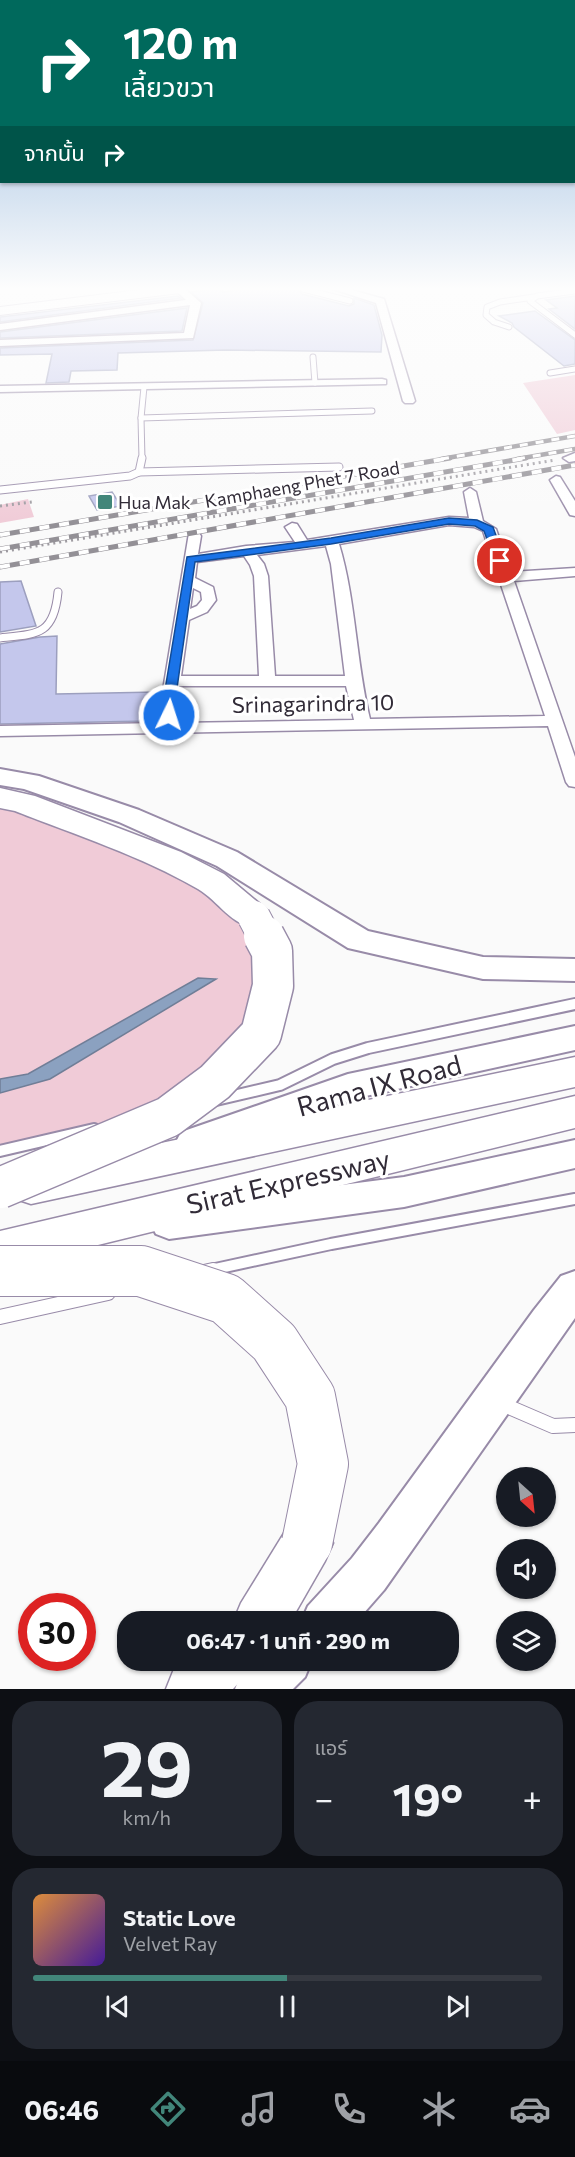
<!DOCTYPE html>
<html lang="th">
<head>
<meta charset="utf-8">
<style>
	:root { --surface:#171b24; --page:#242831; --text:#f1f3f6; --muted:#9ea1a6; --line:#363941; --accent:#42867a }
	body { margin:0; font-family:Commissioner,"Noto Sans Thai",sans-serif; background:var(--page); color:var(--text); height:100vh; display:flex; flex-direction:column; font-size:22px; white-space:nowrap }
	* { box-sizing:border-box; margin:0 }
	p { font-size:20px; color:var(--muted) }
	.icon { flex:none; width:33px; height:33px; fill:none; stroke:currentColor; stroke-width:2; stroke-linecap:round; stroke-linejoin:round }
	.map { position:relative; height:1689px; overflow:hidden }
	.side { display:flex; flex-direction:column; gap:12px; padding:12px; background:#0d0f14; flex:1 }
	.side>* { flex:none }
	.hud { position:absolute; left:0px; top:0px; width:576px; height:183px; box-shadow:0 2px 4px #0004; background:#00695c; color:#fff; overflow:hidden }
	.needle { width:39px; rotate:153deg }
	.controls { position:absolute; left:496px; top:1467px; display:grid; gap:12px }
	.controls a { display:grid; place-items:center; width:60px; height:60px; border-radius:50%; background:var(--surface); box-shadow:0 2px 4px #0004; font-size:30px }
	.speed { position:absolute; left:18px; top:1593px; display:flex; gap:12px; font-size:30px; font-weight:700; text-align:center }
	.speed>* { display:grid; place-content:center; width:78px; height:78px; border-radius:50%; background:var(--surface); box-shadow:0 2px 4px #0004; line-height:1 }
	.speed .limit { border:9px solid #d22; background:#fff; color:#111 }
	.pin { position:absolute; display:grid; place-items:center; width:51px; height:51px; color:#fff; margin:-26px; border:3px solid #fff; border-radius:50%; box-shadow:0 2px 6px #0007 }
	.me { position:absolute; width:66px; margin:-33px; rotate:4deg; stroke-linejoin:round; filter:drop-shadow(0 0 4px #0008) }
	.turn { display:flex; align-items:center; gap:21px; height:126px; padding:0 24px; font-size:27px }
	.turn .icon { width:78px; height:78px; stroke-width:2.5 }
	.turn b { display:block; font-size:42px; line-height:51px }
	.then { display:flex; align-items:center; height:57px; padding:0 24px; background:#0003; gap:12px; font-size:22px }
	.big { font-size:45px; font-weight:700; line-height:1.1 }
	.side .card { flex:1; display:flex; flex-direction:column; justify-content:center; gap:9px; min-width:0; padding:0 21px; border-radius:24px; background:var(--page) }
	.side .dial { align-items:center; gap:0 }
	.dial b { font-size:78px; line-height:1 }
	.song { display:flex; align-items:center; gap:18px }
	.cover { width:72px; height:72px; border-radius:9px; background:linear-gradient(135deg,hsl(30 70% 55%),hsl(260 70% 35%)) }
	.played { height:6px; border-radius:3px; background:linear-gradient(90deg,var(--accent) 50%,var(--line) 50%) }
	.keys { display:flex; justify-content:space-around; direction:ltr }
	.heat { display:flex; justify-content:space-between; align-items:center; font-size:33px; direction:ltr }
	.side .tiles { flex:1; display:grid; gap:12px; grid-template-columns:1fr 1fr }
	.card:last-child { grid-column:span 2 }
	.trip { position:absolute; left:117px; top:1611px; width:342px; height:60px; border-radius:24px; background:var(--surface); box-shadow:0 2px 4px #0004; font-weight:700; line-height:60px; text-align:center }
	.dock { display:flex; height:96px; justify-content:space-around; align-items:center; background:#090b0e; color:var(--muted) }
	.dock .icon { width:42px; height:42px }
	.dock .active { color:var(--accent) }
	.dock b { font-size:27px; color:var(--text) }
	.map>svg:first-child { display:block }
	.green { fill:#f0cbd7 }
	.water { fill:#8ba1c0; stroke:#707e97; stroke-width:1.5 }
	.building { fill:#c4c7ec; stroke:#9c9fbe; stroke-width:1.5 }
	.lines { fill:none; stroke-linecap:round; stroke-linejoin:round }
	.service-far3-casing { stroke:#988ba8; stroke-width:7 }
	.service-far2-casing { stroke:#988ba8; stroke-width:9 }
	.service-far1-casing { stroke:#988ba8; stroke-width:14 }
	.service-casing { stroke:#988ba8; stroke-width:16 }
	.minor-casing { stroke:#988ba8; stroke-width:3 }
	.secondary-casing { stroke:#988ba8; stroke-width:2 }
	.primary-casing { stroke:#988ba8; stroke-width:4 }
	.motorway-casing { stroke:#988ba8; stroke-width:3 }
	.path { stroke:#9e9ba1; stroke-width:3; stroke-dasharray:2 4; stroke-linecap:butt }
	.service-far3 { stroke:#fff; stroke-width:5 }
	.service-far2 { stroke:#fff; stroke-width:7 }
	.service-far1 { stroke:#fff; stroke-width:10 }
	.service { stroke:#fff; stroke-width:14 }
	.minor { fill:#fff; fill-rule:evenodd }
	.secondary { fill:#fff; fill-rule:evenodd }
	.primary { fill:#fff; fill-rule:evenodd }
	.motorway { fill:#fff; fill-rule:evenodd }
	.rail-far1-casing { stroke:#939096; stroke-width:4.5 }
	.rail-casing { stroke:#939096; stroke-width:5 }
	.rail-far1 { stroke:#fff; stroke-width:3; stroke-dasharray:8; stroke-linecap:butt }
	.rail { stroke:#fff; stroke-width:4; stroke-dasharray:10; stroke-linecap:butt }
	.motorway-bridge-far2-casing { stroke:#988ba8; stroke-width:34; stroke-linecap:butt }
	.motorway-bridge-far1-casing { stroke:#988ba8; stroke-width:43; stroke-linecap:butt }
	.motorway-bridge-casing { stroke:#988ba8; stroke-width:52; stroke-linecap:butt }
	.motorway-bridge-far2 { stroke:#fff; stroke-width:32 }
	.motorway-bridge-far1 { stroke:#fff; stroke-width:40 }
	.motorway-bridge { stroke:#fff; stroke-width:50 }
	.route { fill:#1a73e8; stroke:#114b97; stroke-width:1.5 }
	.poi-dot { fill:#42867a; stroke:#fff; stroke-width:2 }
	.labels { text-anchor:middle; dominant-baseline:central; stroke-width:6; stroke-linejoin:round; paint-order:stroke }
	.far-street-label { font-size:18px; fill:#312b37; stroke:#fff }
	.far-poi-label { font-size:18px; fill:#312b37; stroke:#fff; text-anchor:start }
	.street-label { font-size:22px; fill:#312b37; stroke:#fff }
	.near-street-label { font-size:27px; fill:#312b37; stroke:#fff }
</style>
</head>
<body>
<div class="map">
<svg width="575" height="1689" viewBox="0 0 575 1689">
	<rect width="100%" height="100%" fill="#fafafa"/>
	<g class="green">
		<path d="M575,375V430L557,434L523,383Z"/>
		<path d="M28,499L34,517L0,523V505Z"/>
		<path d="M0,798L169,860L254,917L273,986L174,1112L0,1151Z"/>
	</g>
	<path class="water" d="M198,978L216,979L50,1079L0,1093V1079L28,1074Z"/>
	<g class="building">
		<path d="M214,289H221L223,292L244,289H298L302,294L349,306L354,304V298L374,305L382,335L381,352L226,350L118,353L117,370L71,371L69,382L46,383L52,354L0,355V348L193,340L203,303L191,292Z"/>
		<path d="M178,296L181,298L0,322V317Z"/>
		<path d="M575,296V329L549,309L557,308L546,300Z"/>
		<path d="M187,308L182,331L0,338V332Z"/>
		<path d="M535,311L575,340V364L564,366L514,327L512,323L499,316Z"/>
		<path d="M112,492L121,506L97,510L89,496Z"/>
		<path d="M21,581L36,626L0,632V582Z"/>
		<path d="M57,636L56,694L157,692L147,721L0,724V644L40,637Z"/>
	</g>
	<g class="lines">
		<defs>
			<g id="service-far3">
				<path d="M303,289L350,301"/>
				<path d="M575,291L537,296L530,301L575,335"/>
				<path d="M509,327L494,322L486,315L487,307L500,302L534,297"/>
				<path d="M313,357L315,383"/>
				<path d="M550,373L575,369"/>
				<path d="M141,418L372,411"/>
				<path d="M142,459L141,418L144,387"/>
			</g>
			<g id="service-far2">
				<path d="M139,472L339,467"/>
				<path d="M0,490L130,476L139,472L142,458"/>
				<path d="M0,638C38,634 54,635 58,592"/>
			</g>
			<g id="service-far1">
				<path d="M216,1100L280,1085L333,1059L368,1048L575,1004"/>
				<path d="M0,1151L94,1129"/>
				<path d="M206,1271L331,1244L575,1199"/>
			</g>
			<g id="service">
				<path d="M204,1272L213,1270"/>
				<path d="M0,1317L108,1293"/>
				<path d="M502,1404L553,1426L575,1425"/>
			</g>
			<g id="minor">
				<path d="M174,289H185L201,303L193,338L0,346V340L184,333L190,305L0,330V324L186,300Z"/>
				<path d="M333,289H348L384,299L415,401L413,403H405L403,401L376,303Z"/>
				<path d="M382,379L386,380V384L0,392V386Z"/>
				<path d="M575,453V461L569,462L563,458Z"/>
				<path d="M556,476L560,477L575,501V516L570,515L550,480Z"/>
				<path d="M470,488L476,492L483,521L496,529L511,572L575,568V576L514,581L575,757V787L569,786L566,782L548,726L0,736V726L161,723V702L189,533H199L201,536L198,554L246,546L295,542L285,527L292,523L297,524L307,540L449,517L469,518L464,492ZM449,525L474,527L483,531L545,716L370,719C356,662 356,600 339,544ZM326,546L331,564L345,676H275L268,576L264,564L257,555ZM244,556L250,565L254,576L259,676H181L189,620L207,612L216,600L213,587L195,578L197,562ZM193,588L201,592L202,600L197,606L190,609ZM179,686H346L354,720L177,723Z"/>
			</g>
			<path id="secondary" d="M147,289H187L180,293L0,315V307Z"/>
			<g id="primary">
				<path d="M0,769L39,776L139,810L237,852L368,931L483,957L575,959V981L483,979L348,948L217,866L119,822L24,789L0,785Z"/>
				<path d="M575,1026V1050L352,1099L194,1156L181,1152L176,1142L181,1132L348,1074Z"/>
				<path d="M575,1140V1168L404,1207L169,1239L156,1234L150,1223L156,1212L169,1207L404,1177Z"/>
				<path d="M575,1271V1318L384,1590L356,1622H301L308,1606L352,1558L379,1523L534,1310L561,1276Z"/>
				<path d="M254,1660H312L305,1677L293,1689H235L242,1672Z"/>
			</g>
			<g id="motorway">
				<path d="M0,788L35,796L181,852L224,874L266,909L271,917L266,925C235,934 222,903 198,889C141,856 76,835 15,811L0,808Z"/>
				<path d="M575,1057V1087L31,1204L16,1199L10,1187L16,1175L31,1170Z"/>
				<path d="M575,1096V1128L0,1269V1231Z"/>
				<path d="M307,1517L325,1525L333,1543L325,1561L290,1622H233L241,1603L289,1525Z"/>
				<path d="M183,1660H250L242,1679L233,1689H166L174,1669Z"/>
			</g>
		</defs>
		<use href="#service-far3" class="service-far3-casing"/>
		<use href="#service-far2" class="service-far2-casing"/>
		<use href="#service-far1" class="service-far1-casing"/>
		<use href="#service" class="service-casing"/>
		<use href="#minor" class="minor-casing"/>
		<use href="#secondary" class="secondary-casing"/>
		<use href="#primary" class="primary-casing"/>
		<use href="#motorway" class="motorway-casing"/>
		<g class="path">
			<path d="M0,506L32,502"/>
			<path d="M0,552L555,460"/>
		</g>
		<use href="#service-far3" class="service-far3"/>
		<use href="#service-far2" class="service-far2"/>
		<use href="#service-far1" class="service-far1"/>
		<use href="#service" class="service"/>
		<use href="#minor" class="minor"/>
		<use href="#secondary" class="secondary"/>
		<use href="#primary" class="primary"/>
		<use href="#motorway" class="motorway"/>
		<defs>
			<g id="rail-far1">
				<path d="M441,459L575,436"/>
				<path d="M517,459L575,449"/>
			</g>
			<g id="rail">
				<path d="M0,535L450,458"/>
				<path d="M0,549L526,458"/>
				<path d="M0,567L575,465"/>
			</g>
		</defs>
		<use href="#rail-far1" class="rail-far1-casing"/>
		<use href="#rail" class="rail-casing"/>
		<use href="#rail-far1" class="rail-far1"/>
		<use href="#rail" class="rail"/>
		<defs>
			<path id="motorway-bridge-far2" d="M254,917L265,938"/>
			<g id="motorway-bridge-far1">
				<path d="M0,1188L168,1117L215,1082L261,1034L273,986L272,951L264,936"/>
				<path d="M0,1271H142"/>
			</g>
			<path id="motorway-bridge" d="M0,1271H141L226,1299L274,1342L310,1397L323,1464L307,1543"/>
		</defs>
		<use href="#motorway-bridge-far2" class="motorway-bridge-far2-casing"/>
		<use href="#motorway-bridge-far1" class="motorway-bridge-far1-casing"/>
		<use href="#motorway-bridge" class="motorway-bridge-casing"/>
		<use href="#motorway-bridge-far2" class="motorway-bridge-far2"/>
		<use href="#motorway-bridge-far1" class="motorway-bridge-far1"/>
		<use href="#motorway-bridge" class="motorway-bridge"/>
	</g>
	<linearGradient id="sky" x2="0" y2="1"><stop stop-color="#83acd8"/><stop offset="0.55" stop-color="#fdfdfd"/><stop offset="1" stop-color="#fdfdfd" stop-opacity="0"/></linearGradient>
	<rect width="575" height="525" fill="url(#sky)"/>
	<path class="route" d="M449,518L477,520L493,527L505,561L504,563L495,561L484,531L475,526L449,524L331,544L195,562L175,702V715L169,718L165,717L163,702L187,557L331,538Z"/>
	<rect class="poi-dot" x="97" y="494" width="16" height="16" rx="3"/>
	<g class="labels">
		<g class="far-street-label">
			<text transform="translate(302 484) rotate(-10)">Kamphaeng Phet 7 Road</text>
		</g>
		<g class="far-poi-label">
			<text x="118" y="502">Hua Mak</text>
		</g>
		<g class="street-label">
			<text transform="translate(313 703) rotate(-1)">Srinagarindra 10</text>
		</g>
		<g class="near-street-label">
			<text transform="translate(379 1085) rotate(-15)">Rama IX Road</text>
			<text transform="translate(288 1181) rotate(-13)">Sirat Expressway</text>
		</g>
	</g>
</svg>
<div class="controls">
<a><svg class="needle" viewBox="-14 -14 28 28"><path d="M0-13l5 13h-10z" fill="#e53935"/><path d="M0 13l5-13h-10z" fill="#9ea1a6"/></svg></a>
<a><svg class="icon" aria-label="sound" viewBox="0 0 24 24"><path d="M4 9h4l5-4v14l-5-4H4zM17 9q2 3 0 6"/></svg></a>
<a><svg class="icon" aria-label="layers" viewBox="0 0 24 24"><path d="M12 4l9 5-9 5-9-5zM3 14l9 5 9-5"/></svg></a>
</div>
<div class="speed"><div class="limit">30</div></div>
<div class="pin" style="left:500px;top:561px;background:#d93025"><svg class="icon" aria-label="arrive" viewBox="0 0 24 24"><path d="M6 21V4h12l-3 4 3 4H6"/></svg></div>
<svg class="me" style="left:169px;top:715px" viewBox="-20 -20 40 40"><circle r="17" fill="#1a73e8" stroke="#fff" stroke-width="3"/><path d="M0-11L8 9 0 5-8 9z" fill="#fff"/></svg>
<div class="trip">06:47 · 1 นาที · 290 m</div>
<div class="hud">
<div class="turn"><svg class="icon" aria-label="right" viewBox="0 0 24 24"><path d="M7 20v-9h11M14 6l5 5-5 5"/></svg><div><b>120 m</b>เลี้ยวขวา</div></div>
<div class="then">จากนั้น<svg class="icon" aria-label="right" viewBox="0 0 24 24"><path d="M7 20v-9h11M14 6l5 5-5 5"/></svg></div>
</div>
</div>
<section class="side">
<div class="tiles">
<div class="card dial"><b>29</b><p>km/h</p></div>
<div class="card"><p>แอร์</p>
<div class="heat"><a>−</a><b class="big">19°</b><a>+</a></div>
</div>
<div class="card">
<div class="song"><i class="cover"></i><div><b>Static Love</b><p>Velvet Ray</p></div></div>
<div class="played"></div>
<div class="keys"><svg class="icon" aria-label="previous" viewBox="0 0 24 24"><path d="M18 5L8 12l10 7zM5 5v14"/></svg><svg class="icon" aria-label="pause" viewBox="0 0 24 24"><path d="M8 5v14M16 5v14"/></svg><svg class="icon" aria-label="next" viewBox="0 0 24 24"><path d="M6 5l10 7-10 7zM19 5v14"/></svg></div>
</div>
</div>
</section>
<nav class="dock">
<b>06:46</b>
<svg class="icon active" aria-label="directions" viewBox="0 0 24 24"><path d="M12 3l9 9-9 9-9-9zM9 14v-3h6M13 9l2 2-2 2"/></svg>
<svg class="icon" aria-label="music" viewBox="0 0 24 24"><path d="M9 18V5l10-2v13"/><circle cx="6" cy="18" r="3"/><circle cx="16" cy="16" r="3"/></svg>
<svg class="icon" aria-label="phone" viewBox="0 0 24 24"><path d="M5 4h4l2 5-3 2q2 4 5 5l2-3 5 2v4C11 20 4 13 5 4z"/></svg>
<svg class="icon" aria-label="climate" viewBox="0 0 24 24"><path d="M12 3v18M4 7l16 10M4 17L20 7"/></svg>
<svg class="icon" aria-label="car" viewBox="0 0 24 24"><path d="M5 17H2v-5l4-1 3-4h7l3 4 3 1v5h-3M9 17h6M6 11h13"/><circle cx="7" cy="17" r="2"/><circle cx="17" cy="17" r="2"/></svg>
</nav>
</body>
</html>
